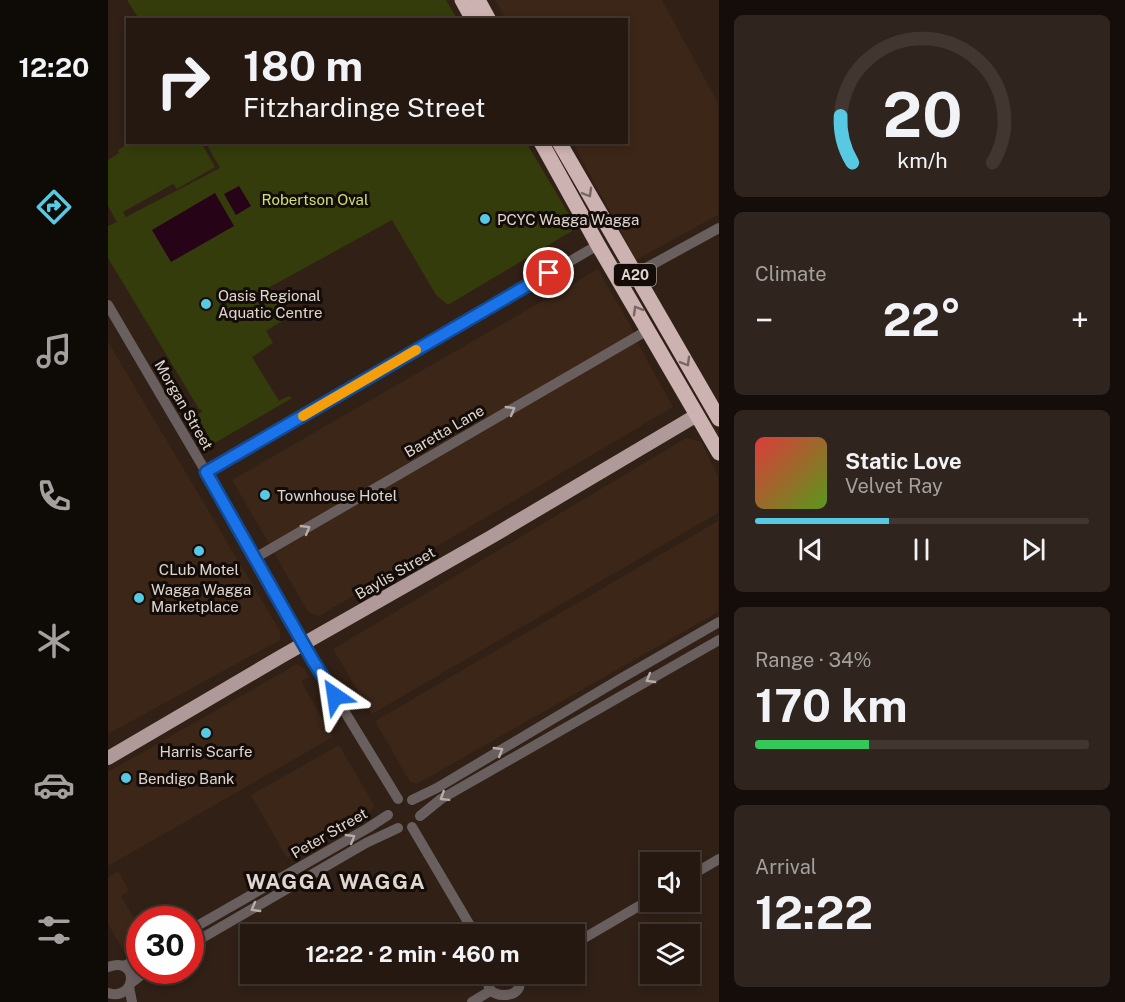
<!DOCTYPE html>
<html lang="en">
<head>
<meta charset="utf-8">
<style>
	:root { --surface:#241810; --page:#30251e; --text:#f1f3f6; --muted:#a3a09f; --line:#413730; --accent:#58c9e3 }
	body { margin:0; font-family:"Public Sans",sans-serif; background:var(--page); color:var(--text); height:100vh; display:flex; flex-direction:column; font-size:22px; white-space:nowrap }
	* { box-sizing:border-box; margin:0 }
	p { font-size:20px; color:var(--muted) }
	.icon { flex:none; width:33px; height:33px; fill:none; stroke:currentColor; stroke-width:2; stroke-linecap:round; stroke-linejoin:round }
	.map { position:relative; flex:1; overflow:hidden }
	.side { display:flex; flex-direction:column; gap:15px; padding:15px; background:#140d09; width:406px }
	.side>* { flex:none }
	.hud { position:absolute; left:18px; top:18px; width:502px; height:126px; border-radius:0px; box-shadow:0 3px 9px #0003,0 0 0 2px var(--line); background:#241810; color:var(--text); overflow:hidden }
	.controls { position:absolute; left:532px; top:852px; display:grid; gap:12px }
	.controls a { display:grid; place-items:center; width:60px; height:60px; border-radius:0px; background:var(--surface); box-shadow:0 3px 9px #0003,0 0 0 2px var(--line); font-size:30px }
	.speed { position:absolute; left:18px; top:906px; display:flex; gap:12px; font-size:30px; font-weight:700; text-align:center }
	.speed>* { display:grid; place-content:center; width:78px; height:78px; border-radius:50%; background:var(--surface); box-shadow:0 3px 9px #0003,0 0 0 2px var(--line); line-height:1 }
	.speed .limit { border:9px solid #d22; background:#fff; color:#111 }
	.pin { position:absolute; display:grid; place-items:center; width:51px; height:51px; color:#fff; margin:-26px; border:3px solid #fff; border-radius:50%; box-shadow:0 2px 6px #0007 }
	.me { position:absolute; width:66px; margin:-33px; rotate:328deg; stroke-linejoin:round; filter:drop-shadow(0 0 4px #0008) }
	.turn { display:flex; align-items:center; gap:21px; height:126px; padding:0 18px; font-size:27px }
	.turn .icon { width:78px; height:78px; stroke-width:2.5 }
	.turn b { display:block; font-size:42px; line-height:51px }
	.big { font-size:45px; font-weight:700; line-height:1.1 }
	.side .tile { flex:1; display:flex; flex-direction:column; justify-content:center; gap:9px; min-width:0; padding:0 21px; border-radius:9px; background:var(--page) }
	.side .dial { align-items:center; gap:0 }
	.dial svg { height:156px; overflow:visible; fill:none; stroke:var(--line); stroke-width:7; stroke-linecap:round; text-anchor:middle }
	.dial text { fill:var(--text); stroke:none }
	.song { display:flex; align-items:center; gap:18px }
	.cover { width:72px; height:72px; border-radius:9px; background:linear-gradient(135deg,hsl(0 70% 55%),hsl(90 70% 35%)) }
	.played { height:6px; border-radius:3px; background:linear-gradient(90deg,var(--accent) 40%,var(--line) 40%) }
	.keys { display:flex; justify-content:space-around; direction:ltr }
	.heat { display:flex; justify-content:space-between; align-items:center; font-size:33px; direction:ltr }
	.charge { height:9px; border-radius:4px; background:linear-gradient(90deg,#34c759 34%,var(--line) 0) }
	.trip { position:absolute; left:132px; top:924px; width:345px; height:60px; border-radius:0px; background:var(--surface); box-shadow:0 3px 9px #0003,0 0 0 2px var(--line); font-weight:700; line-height:60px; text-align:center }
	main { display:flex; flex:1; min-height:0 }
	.tab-bar { display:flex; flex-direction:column; width:108px; justify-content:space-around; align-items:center; background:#0e0a06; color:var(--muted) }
	.tab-bar .icon { width:42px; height:42px }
	.tab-bar .active { color:var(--accent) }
	.tab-bar b { font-size:27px; color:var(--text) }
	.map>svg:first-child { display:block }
	.built { fill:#3c2618 }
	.green { fill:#343c0b }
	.water { fill:#270318 }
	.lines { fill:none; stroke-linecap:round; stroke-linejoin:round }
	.minor { stroke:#6a5f5f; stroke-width:10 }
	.major { stroke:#b09a99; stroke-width:14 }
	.highway { stroke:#ccb2b1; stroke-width:15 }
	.oneway { stroke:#796765 }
	.oneway2 { stroke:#b7aca8 }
	.route-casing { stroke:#114b97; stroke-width:15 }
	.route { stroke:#1a73e8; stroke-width:10 }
	.slow { stroke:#f59e0b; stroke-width:10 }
	.poi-dot { fill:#58c9e3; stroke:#130c08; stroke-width:2 }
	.labels { text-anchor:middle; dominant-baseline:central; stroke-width:6; stroke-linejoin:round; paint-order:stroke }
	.shield { fill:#130c08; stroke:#a39993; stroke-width:1.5 }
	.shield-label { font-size:14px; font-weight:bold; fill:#e1d6cf }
	.park-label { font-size:15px; fill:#cce26c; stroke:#130c08 }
	.poi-label { font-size:15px; fill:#e1d6cf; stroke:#130c08; text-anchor:start }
	.street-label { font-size:15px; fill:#e1d6cf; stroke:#130c08 }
	.district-label { font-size:21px; font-weight:bold; letter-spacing:1.5px; fill:#e1d6cf; stroke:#130c08 }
</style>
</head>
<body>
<main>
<nav class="tab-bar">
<b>12:20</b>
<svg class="icon active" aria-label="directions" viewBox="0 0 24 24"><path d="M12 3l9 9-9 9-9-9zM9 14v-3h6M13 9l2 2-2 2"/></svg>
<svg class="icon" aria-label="music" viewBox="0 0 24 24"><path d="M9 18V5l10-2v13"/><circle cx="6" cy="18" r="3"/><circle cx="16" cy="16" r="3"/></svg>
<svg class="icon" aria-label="phone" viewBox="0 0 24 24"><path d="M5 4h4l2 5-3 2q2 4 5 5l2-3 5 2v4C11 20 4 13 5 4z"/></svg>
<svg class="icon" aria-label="climate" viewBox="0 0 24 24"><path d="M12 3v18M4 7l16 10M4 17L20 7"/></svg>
<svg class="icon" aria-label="car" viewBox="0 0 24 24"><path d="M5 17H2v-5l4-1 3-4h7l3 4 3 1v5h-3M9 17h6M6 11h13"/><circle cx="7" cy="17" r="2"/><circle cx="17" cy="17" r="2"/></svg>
<svg class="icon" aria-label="filters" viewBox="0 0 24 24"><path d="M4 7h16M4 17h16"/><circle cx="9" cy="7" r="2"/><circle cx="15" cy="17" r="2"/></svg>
</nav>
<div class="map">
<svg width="611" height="1002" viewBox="0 0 611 1002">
	<rect width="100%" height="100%" fill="#302016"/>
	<g class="built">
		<path d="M387,0H554L610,103V215L528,260L465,143L519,142V20L398,19Z"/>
		<path d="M490,269L527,334L162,545L124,480Z"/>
		<path d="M528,340L565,407L211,616L200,612L165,551Z"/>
		<path d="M0,342L172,631V640L0,734Z"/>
		<path d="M578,438L593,442L610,476V513L264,714L225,649Z"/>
		<path d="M610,521V612L309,784L302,782L267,721Z"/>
		<path d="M189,664L196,668L201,677L193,681L225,737L0,866V772Z"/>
		<path d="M231,745L266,805L265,809L179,858L143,795Z"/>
		<path d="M10,871L21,891L13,896L31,927V943L17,953L0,924V877Z"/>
	</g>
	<g class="green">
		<path d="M19,0H338L349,19H31Z"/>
		<path d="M418,142L466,223L464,231L340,305L328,295L284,220L160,288L177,319L158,331L165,343L144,357L171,401L181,396L184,398L105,444L89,415L95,411L91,409L0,258V226L9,222L0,206V160L11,153L10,150L22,143H96L94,144L107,167L69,189L65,184L15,212L18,217L112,168L98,143Z"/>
	</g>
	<g class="water">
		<path d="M131,186L143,206L128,215L116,194Z"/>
		<path d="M107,193L126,226L63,262L44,230Z"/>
	</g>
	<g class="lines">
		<g class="minor">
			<path d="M527,274L611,228"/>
			<path d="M0,305L98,472L207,663L290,799"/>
			<path d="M98,472L490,245"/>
			<path d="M147,558L540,330"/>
			<path d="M304,800L329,788L512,679L611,622"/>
			<path d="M312,816L333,799L611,640"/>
			<path d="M304,827L367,934"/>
			<path d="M582,876L611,859"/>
			<path d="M82,930L260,828L280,815"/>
			<path d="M466,944L543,899"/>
			<path d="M82,945L258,843L290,828"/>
			<path d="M15,966L32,959"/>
			<path d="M0,967C32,955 29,1002 0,993"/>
			<path d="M384,974C365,1002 427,1002 408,974"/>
			<path d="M23,983L40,970"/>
			<path d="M21,987L24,1002"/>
			<path d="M364,1002L382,991"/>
		</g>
		<path class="major" d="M0,758L174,656L383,537L589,415"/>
		<g class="highway">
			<path d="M354,0L365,20"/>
			<path d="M370,0L381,20"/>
			<path d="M433,142L490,245L611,453"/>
			<path d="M451,142L611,419"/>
		</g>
	</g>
	<defs><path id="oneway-chevron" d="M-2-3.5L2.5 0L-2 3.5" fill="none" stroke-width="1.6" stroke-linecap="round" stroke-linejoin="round" transform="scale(1.5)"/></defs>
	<g class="oneway">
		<use href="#oneway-chevron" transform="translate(480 193) rotate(60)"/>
		<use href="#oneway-chevron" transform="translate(529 310) rotate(-120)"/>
		<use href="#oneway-chevron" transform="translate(578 362) rotate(60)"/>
	</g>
	<g class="oneway2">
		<use href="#oneway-chevron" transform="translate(403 410) rotate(-30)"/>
		<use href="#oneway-chevron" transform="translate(198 529) rotate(-30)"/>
		<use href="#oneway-chevron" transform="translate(542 679) rotate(150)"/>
		<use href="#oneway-chevron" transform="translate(391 751) rotate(-31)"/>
		<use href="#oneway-chevron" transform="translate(336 797) rotate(148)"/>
		<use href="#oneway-chevron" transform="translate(243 838) rotate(-30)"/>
		<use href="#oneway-chevron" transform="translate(147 908) rotate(150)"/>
	</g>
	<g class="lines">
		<defs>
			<path id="route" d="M227,696L204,659L98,472L441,273"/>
		</defs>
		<use href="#route" class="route-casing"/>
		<use href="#route" class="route"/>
		<path class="slow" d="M195,416L308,350"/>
	</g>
	<g class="poi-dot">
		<circle cx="377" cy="219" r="6"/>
		<circle cx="98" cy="304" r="6"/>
		<circle cx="157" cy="495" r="6"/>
		<circle cx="91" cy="551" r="6"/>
		<circle cx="31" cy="598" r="6"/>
		<circle cx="98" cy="733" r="6"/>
		<circle cx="18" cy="778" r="6"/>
	</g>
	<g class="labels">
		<rect class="shield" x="506" y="264" width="42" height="22" rx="4.5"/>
		<g class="shield-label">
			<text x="527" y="275">A20</text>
		</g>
		<g class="park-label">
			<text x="207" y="199">Robertson Oval</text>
		</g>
		<g class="poi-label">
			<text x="389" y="219">PCYC Wagga Wagga</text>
			<text x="110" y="295">Oasis Regional<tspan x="110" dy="17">Aquatic Centre</tspan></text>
			<text x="169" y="495">Townhouse Hotel</text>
			<text x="91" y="569" text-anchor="middle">CLub Motel</text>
			<text x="43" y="589">Wagga Wagga<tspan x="43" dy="17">Marketplace</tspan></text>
			<text x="98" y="751" text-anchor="middle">Harris Scarfe</text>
			<text x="30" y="778">Bendigo Bank</text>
		</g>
		<g class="street-label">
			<text transform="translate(76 405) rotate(60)">Morgan Street</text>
			<text transform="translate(336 431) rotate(-30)">Baretta Lane</text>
			<text transform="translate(287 573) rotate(-30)">Baylis Street</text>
			<text transform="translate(221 833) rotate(-30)">Peter Street</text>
		</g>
		<g class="district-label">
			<text x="228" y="881">WAGGA WAGGA</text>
		</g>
	</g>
</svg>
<div class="controls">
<a><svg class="icon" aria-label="sound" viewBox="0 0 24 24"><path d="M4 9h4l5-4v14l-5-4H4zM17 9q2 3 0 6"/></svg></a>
<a><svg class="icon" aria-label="layers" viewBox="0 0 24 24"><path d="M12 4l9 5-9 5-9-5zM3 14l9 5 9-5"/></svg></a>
</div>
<div class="speed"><div class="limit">30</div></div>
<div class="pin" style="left:441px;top:273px;background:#d93025"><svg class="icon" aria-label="arrive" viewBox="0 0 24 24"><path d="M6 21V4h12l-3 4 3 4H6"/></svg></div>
<svg class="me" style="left:227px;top:696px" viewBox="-20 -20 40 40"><path d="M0-17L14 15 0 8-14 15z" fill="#1a73e8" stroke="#fff" stroke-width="4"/></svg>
<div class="trip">12:22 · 2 min · 460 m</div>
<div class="hud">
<div class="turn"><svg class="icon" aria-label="right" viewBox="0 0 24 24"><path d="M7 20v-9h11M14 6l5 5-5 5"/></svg><div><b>180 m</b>Fitzhardinge Street</div></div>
</div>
</div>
<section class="side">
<div class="tile dial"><svg viewBox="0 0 100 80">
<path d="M14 69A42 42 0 1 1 86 69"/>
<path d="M14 69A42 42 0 0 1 8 45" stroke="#58c9e3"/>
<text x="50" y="56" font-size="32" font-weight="700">20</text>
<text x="50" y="72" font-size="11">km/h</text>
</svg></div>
<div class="tile"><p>Climate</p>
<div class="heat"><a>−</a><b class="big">22°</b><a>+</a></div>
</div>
<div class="tile">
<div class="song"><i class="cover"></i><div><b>Static Love</b><p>Velvet Ray</p></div></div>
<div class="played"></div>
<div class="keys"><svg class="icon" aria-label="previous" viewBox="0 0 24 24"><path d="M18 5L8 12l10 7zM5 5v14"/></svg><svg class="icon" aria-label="pause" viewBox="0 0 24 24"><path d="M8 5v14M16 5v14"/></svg><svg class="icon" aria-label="next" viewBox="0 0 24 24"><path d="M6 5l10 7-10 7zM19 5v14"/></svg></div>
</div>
<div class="tile"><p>Range · 34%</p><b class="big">170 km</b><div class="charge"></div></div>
<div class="tile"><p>Arrival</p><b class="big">12:22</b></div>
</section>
</main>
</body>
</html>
